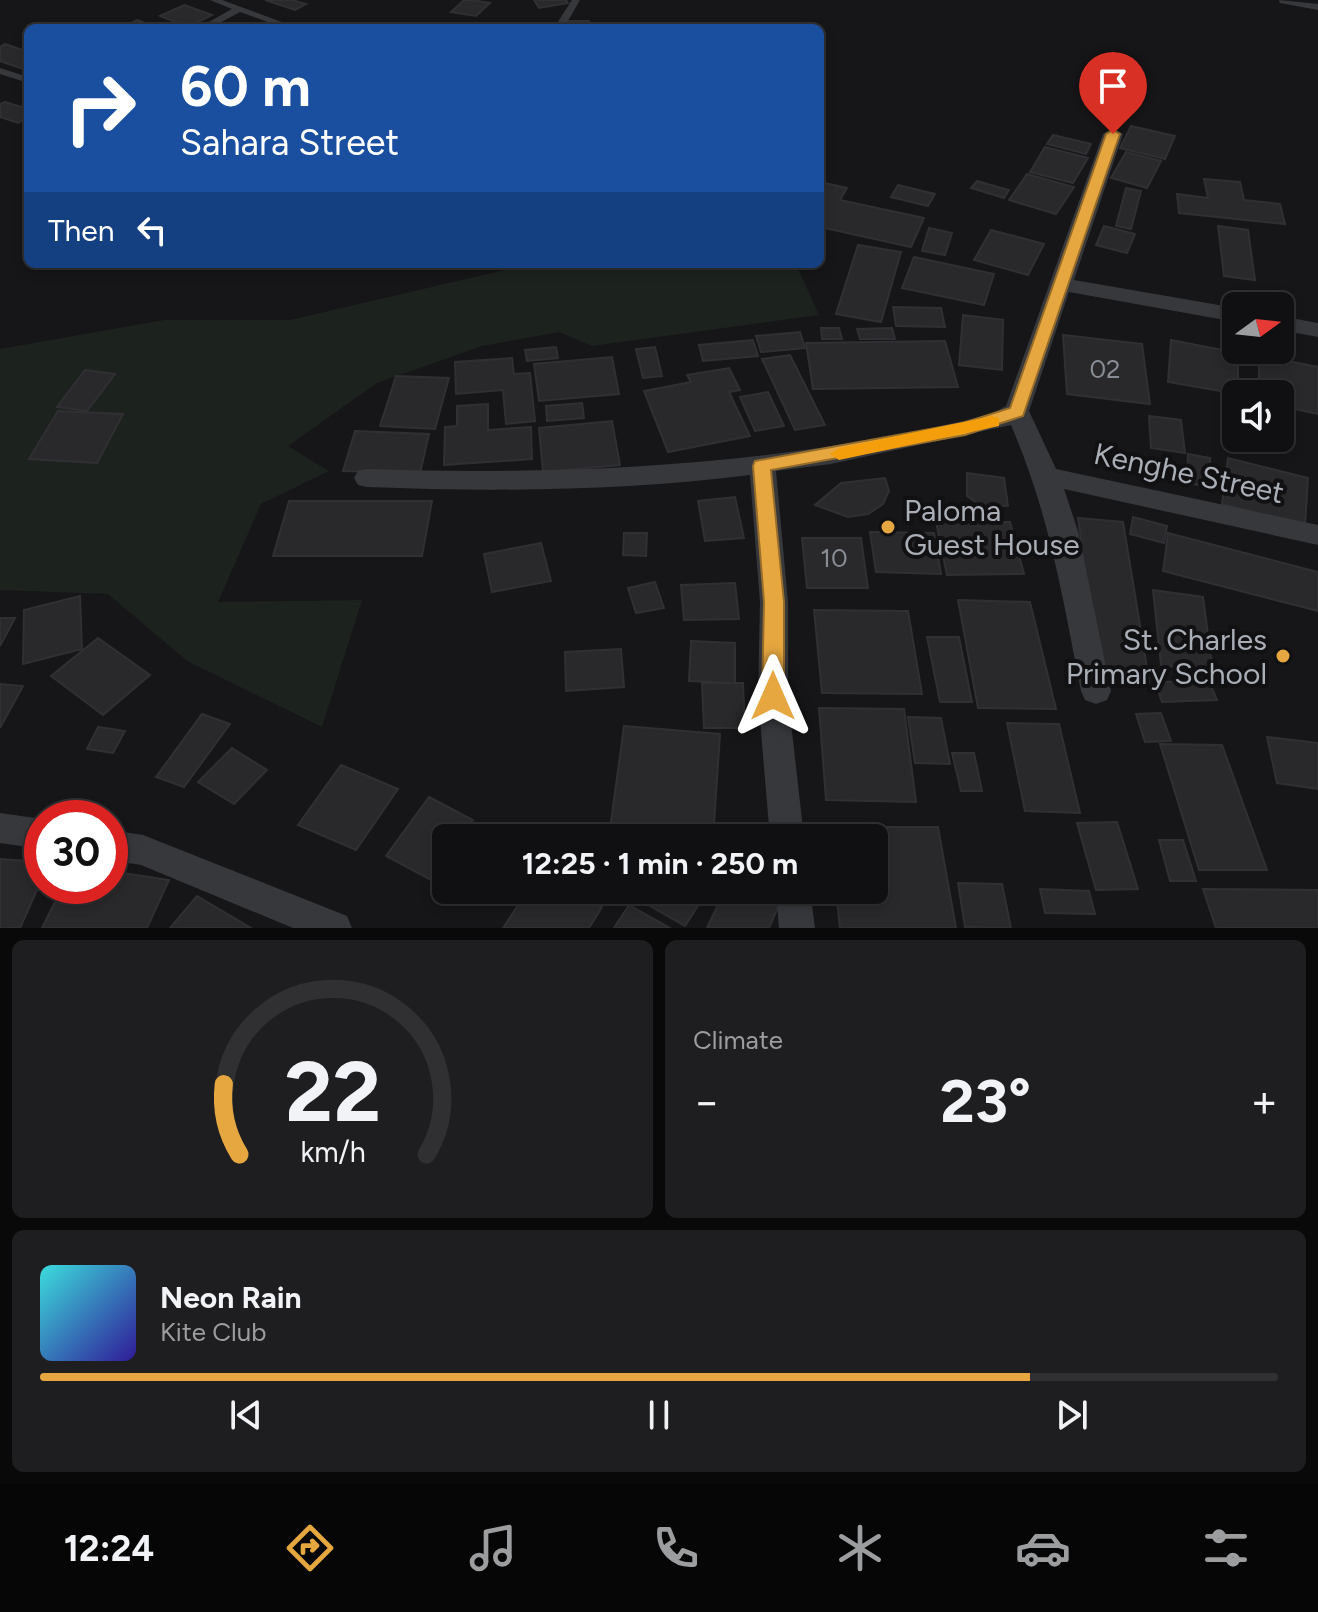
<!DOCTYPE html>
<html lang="en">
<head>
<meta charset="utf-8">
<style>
	:root { --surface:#101012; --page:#1e1e20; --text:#f1f3f6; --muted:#9c9d9f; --line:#303032; --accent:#e6a740 }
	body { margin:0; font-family:Figtree,sans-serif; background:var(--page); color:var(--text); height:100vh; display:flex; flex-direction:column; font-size:30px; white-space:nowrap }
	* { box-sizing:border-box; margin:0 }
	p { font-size:26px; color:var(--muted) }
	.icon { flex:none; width:44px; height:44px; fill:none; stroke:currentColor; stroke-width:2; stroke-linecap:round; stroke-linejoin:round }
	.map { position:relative; height:928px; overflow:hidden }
	.drawer { display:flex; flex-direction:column; gap:12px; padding:12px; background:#09090a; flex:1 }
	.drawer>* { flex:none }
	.hud { position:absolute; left:24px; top:24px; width:800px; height:244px; border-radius:12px; box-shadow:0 4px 12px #0003,0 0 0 2px var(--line); background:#1a4fa0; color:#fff; overflow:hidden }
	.needle { width:52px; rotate:75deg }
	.buttons { position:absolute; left:1222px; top:292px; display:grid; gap:16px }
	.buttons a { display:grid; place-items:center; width:72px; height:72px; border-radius:12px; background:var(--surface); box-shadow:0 4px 12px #0003,0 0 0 2px var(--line); font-size:40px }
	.speed { position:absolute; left:24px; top:800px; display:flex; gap:16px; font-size:40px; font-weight:700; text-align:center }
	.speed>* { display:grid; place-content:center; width:104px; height:104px; border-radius:50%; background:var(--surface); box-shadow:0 4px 12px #0003,0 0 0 2px var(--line); line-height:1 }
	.speed .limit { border:12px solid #d22; background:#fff; color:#111 }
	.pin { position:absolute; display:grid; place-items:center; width:68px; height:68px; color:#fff; margin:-82px -34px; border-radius:50% 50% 50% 0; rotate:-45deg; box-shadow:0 0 8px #0007 }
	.pin .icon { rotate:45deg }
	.me { position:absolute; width:88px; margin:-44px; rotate:0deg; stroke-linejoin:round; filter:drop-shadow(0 0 6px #0008) }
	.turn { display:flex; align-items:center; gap:28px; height:168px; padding:0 24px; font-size:36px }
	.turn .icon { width:104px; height:104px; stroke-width:2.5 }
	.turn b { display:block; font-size:56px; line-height:68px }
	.then { display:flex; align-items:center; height:76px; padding:0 24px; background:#0003; gap:16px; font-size:30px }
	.big { font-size:60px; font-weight:700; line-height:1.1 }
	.drawer .widget { flex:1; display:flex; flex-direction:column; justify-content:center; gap:12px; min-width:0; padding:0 28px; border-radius:12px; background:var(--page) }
	.drawer .dial { align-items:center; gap:0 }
	.dial svg { height:208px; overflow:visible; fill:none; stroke:var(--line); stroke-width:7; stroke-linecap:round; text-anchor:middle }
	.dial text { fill:var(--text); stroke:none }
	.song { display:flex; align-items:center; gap:24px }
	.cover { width:96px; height:96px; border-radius:12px; background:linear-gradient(135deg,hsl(180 70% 55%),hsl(250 70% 35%)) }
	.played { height:8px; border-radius:4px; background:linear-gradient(90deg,var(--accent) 80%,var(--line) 80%) }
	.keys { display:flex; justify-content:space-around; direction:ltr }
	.heat { display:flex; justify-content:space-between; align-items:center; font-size:44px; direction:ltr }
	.drawer .tiles { flex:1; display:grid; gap:12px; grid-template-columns:1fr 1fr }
	.widget:last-child { grid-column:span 2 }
	.trip { position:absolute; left:432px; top:824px; width:456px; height:80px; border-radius:12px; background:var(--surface); box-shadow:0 4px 12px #0003,0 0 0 2px var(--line); font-weight:700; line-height:80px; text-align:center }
	.tabs { display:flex; height:128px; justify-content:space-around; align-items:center; background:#060607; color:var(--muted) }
	.tabs .icon { width:56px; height:56px }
	.tabs .on { color:var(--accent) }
	.tabs b { font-size:36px; color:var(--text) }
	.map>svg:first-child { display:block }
	.green { fill:#1c221d }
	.building { fill:#29292c; stroke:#303034; stroke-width:2 }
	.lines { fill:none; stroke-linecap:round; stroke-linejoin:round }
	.lane { fill:#37383c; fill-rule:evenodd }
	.street { fill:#37383c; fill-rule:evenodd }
	.route { fill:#e6a740; stroke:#966d2a; stroke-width:2 }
	.slow { fill:#f59e0b }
	.poi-dot { fill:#e6a740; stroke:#111113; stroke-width:3 }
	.labels { text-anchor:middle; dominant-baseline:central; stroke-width:8; stroke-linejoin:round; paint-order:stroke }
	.number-label { font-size:26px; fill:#888c94 }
	.street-label { font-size:30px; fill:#a9aeb7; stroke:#111113 }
	.poi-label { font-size:30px; fill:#a9aeb7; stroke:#111113; text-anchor:start }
</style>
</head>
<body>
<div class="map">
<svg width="1318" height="928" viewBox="0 0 1318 928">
	<rect width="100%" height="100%" fill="#161618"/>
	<path class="green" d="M530,264H796L819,315L592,346L559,332L482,346L377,383L288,446L329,471L261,504L218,602L362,600L322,727L187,661L108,594L0,590V349L164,320H290Z"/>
	<g class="building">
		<path d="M265,0H292L306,4L295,10Z"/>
		<path d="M464,0H471L490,3L476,16L451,12Z"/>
		<path d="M534,0H566L568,3L539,8Z"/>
		<path d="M184,5L212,15L188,27L160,16Z"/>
		<path d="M137,20L159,28L123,27Z"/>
		<path d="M566,21H589L588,28H565Z"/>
		<path d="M5,44L28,52V67L23,69L0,61V47Z"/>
		<path d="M5,102L28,109V117L18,123L0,117V104Z"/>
		<path d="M1131,126L1175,136L1165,159L1120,148Z"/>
		<path d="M1053,135L1091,144L1086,154L1047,144Z"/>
		<path d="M1045,147L1088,158L1073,183L1030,172Z"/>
		<path d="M1126,152L1161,161L1147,188L1111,178Z"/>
		<path d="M1027,174L1074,187L1056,214L1009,200Z"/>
		<path d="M1204,179L1240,182L1244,200L1280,204L1285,224L1179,213L1177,194L1208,198Z"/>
		<path d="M977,181L1009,190L1004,198L971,188Z"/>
		<path d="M820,182L847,188L840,200L924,218L911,247L820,227Z"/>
		<path d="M898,185L935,194L928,206L891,197Z"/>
		<path d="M1126,188L1141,191L1131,229L1116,226Z"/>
		<path d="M1104,226L1135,234L1127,253L1096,245Z"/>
		<path d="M1218,226L1248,230L1255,280L1224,276Z"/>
		<path d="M929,228L952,233L945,255L922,251Z"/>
		<path d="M991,230L1044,244L1028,275L974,260Z"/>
		<path d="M858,245L901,252L881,322L836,314Z"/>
		<path d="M914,257L994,274L984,305L902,288Z"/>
		<path d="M893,307L941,308L945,327L896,326Z"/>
		<path d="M963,315L1003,320L1002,370L959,365Z"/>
		<path d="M821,328H839L842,339H822Z"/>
		<path d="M892,328L895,339H860L857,329Z"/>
		<path d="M800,332L805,348L761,352L756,336Z"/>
		<path d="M1063,335L1142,344L1150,404L1067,394Z"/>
		<path d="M753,340L758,356L703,361L699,345Z"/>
		<path d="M1171,340L1238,353V394L1168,382Z"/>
		<path d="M945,341L958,387L813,389L806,343Z"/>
		<path d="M556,347L558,358L527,361L525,350Z"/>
		<path d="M655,347L662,376L643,378L636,349Z"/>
		<path d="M790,355L825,425L795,430L762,359Z"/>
		<path d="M1259,355L1318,367V414L1280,406V394H1259Z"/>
		<path d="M612,357L619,394L539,401L534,364Z"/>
		<path d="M512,358L514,374L530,373L535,421L506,424L503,390L456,394L455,362Z"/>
		<path d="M729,368L740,390L729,392L750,436L668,452L644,391L691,382L687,375Z"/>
		<path d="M85,370L115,374L87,411L57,407Z"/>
		<path d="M396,376L449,378L435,429L380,426Z"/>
		<path d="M768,392L784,426L755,431L740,397Z"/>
		<path d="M582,403L584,418L547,421L546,406Z"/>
		<path d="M488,404V430L531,427L532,459L444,465L445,427L457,426V406Z"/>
		<path d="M58,411L123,414L97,463L29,459Z"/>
		<path d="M1149,416L1181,420L1185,453L1151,448Z"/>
		<path d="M612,421L620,465L543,472L539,428Z"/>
		<path d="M355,431L429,434L420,473L343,471Z"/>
		<path d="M1188,454L1210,458V487L1187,483Z"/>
		<path d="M1228,458L1308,478L1305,526L1222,504Z"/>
		<path d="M967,473L1004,478L1008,506L980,505L967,496Z"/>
		<path d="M885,478L889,491L883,504L868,514L848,517L815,505L841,483Z"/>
		<path d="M735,497L744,538L705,541L698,501Z"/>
		<path d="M289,501H432L422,556H273Z"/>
		<path d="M1133,517L1167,526L1164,543L1130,534Z"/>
		<path d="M1078,518L1123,522L1150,686L1100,680Z"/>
		<path d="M936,522H1010L1024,574L947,575Z"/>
		<path d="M870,532L934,533L941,574L876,572Z"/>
		<path d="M624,533H647L646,556L623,555Z"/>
		<path d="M1168,533L1318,572V611L1163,571Z"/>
		<path d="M802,538H861L868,588H807Z"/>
		<path d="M541,543L551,581L492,592L484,554Z"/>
		<path d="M655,582L664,608L636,613L628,588Z"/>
		<path d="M735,583L739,619L684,620L681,585Z"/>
		<path d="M1153,590L1203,597L1213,673L1161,665Z"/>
		<path d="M80,596L82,649L23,664L24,610Z"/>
		<path d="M958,600L1030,602L1056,709L978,708Z"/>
		<path d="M814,610L908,611L922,694L822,693Z"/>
		<path d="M0,618H15L0,646Z"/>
		<path d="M927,637H959L972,702H940Z"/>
		<path d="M98,638L150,675L103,715L51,676Z"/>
		<path d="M691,641L735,643V683L689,681Z"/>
		<path d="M621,649L624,687L566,691L565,652Z"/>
		<path d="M1209,681L1217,700L1162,702L1155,682Z"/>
		<path d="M702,683H743L745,728H704Z"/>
		<path d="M0,684L23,686L0,728Z"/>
		<path d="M819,708L904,709L916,802L826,800Z"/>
		<path d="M1161,713L1171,741L1145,742L1136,714Z"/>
		<path d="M202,714L230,724L184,787L156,777Z"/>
		<path d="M908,717L941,718L950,764L915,763Z"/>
		<path d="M1007,723L1059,724L1080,813L1025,811Z"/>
		<path d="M624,726L720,734L713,838L610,829Z"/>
		<path d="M98,727L125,731L113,753L87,749Z"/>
		<path d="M1267,737L1318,743V789L1277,783Z"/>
		<path d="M1160,744L1222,745L1267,870H1199Z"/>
		<path d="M232,748L267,770L234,804L198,782Z"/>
		<path d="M952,753H974L982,791H961Z"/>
		<path d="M341,765L398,789L356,850L298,825Z"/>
		<path d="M429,797L473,820L460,838H446V858L431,880L386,856Z"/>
		<path d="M1117,822L1138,889L1096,890L1077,823Z"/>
		<path d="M829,827H938L956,928H840L836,890H874V838H830Z"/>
		<path d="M1159,840H1183L1196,881H1170Z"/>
		<path d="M0,859L42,862V879L20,928H0Z"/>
		<path d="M110,871L169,880L147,928H42L63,886H110Z"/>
		<path d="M958,883L1002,884L1011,928L965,927Z"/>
		<path d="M1040,889L1089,891L1095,914L1045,913Z"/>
		<path d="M1203,889L1318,890V928H1216Z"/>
		<path d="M528,890H571L602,907L589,928H503Z"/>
		<path d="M639,890H708L685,926L634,897Z"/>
		<path d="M725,890H744L779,905L769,928H707Z"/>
		<path d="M197,896L251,928H170Z"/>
		<path d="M629,905L670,928H614Z"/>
	</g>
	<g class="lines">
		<g class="lane">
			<path d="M210,0H222L298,28H284L240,12L210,28H198L232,9Z"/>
			<path d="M572,0H580L564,28H554Z"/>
			<path d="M1279,0L1318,4V10L1280,3Z"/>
			<path d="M0,68L28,77V83L0,74Z"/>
		</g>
		<g class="street">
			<path d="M1113,128L1123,134L1074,280L1236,308V322L1069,292L1029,411L1056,469L1318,525V545L1064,489L1078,531L1111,691L1107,700L1096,704L1085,700L1081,691C1062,595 1050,516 1011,425L831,464L776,471L788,602V696L804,838H770L758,696L760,602L750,475C623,491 495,492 367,487L358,485L354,478L358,471L367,469C576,476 788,465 992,414L1006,406L1103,134Z"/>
			<path d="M1280,316L1318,323V337L1280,330Z"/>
			<path d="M0,813L42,819V849L0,843Z"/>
			<path d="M110,830L143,835L347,916L352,928H293L141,865L110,860Z"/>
			<path d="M776,890H810L815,928H779Z"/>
		</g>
	</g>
	<path class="route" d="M1113,130L1120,134L1023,416L965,435L771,470L784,602V696L780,702H765L762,696L764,602L753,466L755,461L963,423L1010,408L1106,134Z"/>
	<path class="slow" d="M992,416L999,418V426L839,460L830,454L839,448Z"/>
	<g class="poi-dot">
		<circle cx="888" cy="527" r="8"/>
		<circle cx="1283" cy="656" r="8"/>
	</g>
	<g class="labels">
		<g class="number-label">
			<text x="1105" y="369">02</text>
			<text x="834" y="558">10</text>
		</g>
		<g class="street-label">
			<text transform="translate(1189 473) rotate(12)">Kenghe Street</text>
		</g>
		<g class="poi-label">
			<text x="904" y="510">Paloma<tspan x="904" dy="34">Guest House</tspan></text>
			<text x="1267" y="639" text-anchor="end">St. Charles<tspan x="1267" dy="34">Primary School</tspan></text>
		</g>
	</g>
</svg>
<div class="buttons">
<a><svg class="needle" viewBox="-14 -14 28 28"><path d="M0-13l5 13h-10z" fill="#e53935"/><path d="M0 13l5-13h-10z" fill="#9c9d9f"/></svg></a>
<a><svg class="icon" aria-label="sound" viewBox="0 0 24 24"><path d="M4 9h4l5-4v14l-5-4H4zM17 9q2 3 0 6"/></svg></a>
</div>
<div class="speed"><div class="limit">30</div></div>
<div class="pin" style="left:1113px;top:134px;background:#d93025"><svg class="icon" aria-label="arrive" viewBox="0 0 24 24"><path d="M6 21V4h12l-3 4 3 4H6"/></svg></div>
<svg class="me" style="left:773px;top:696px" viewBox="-20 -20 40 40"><path d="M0-17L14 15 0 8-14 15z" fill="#e6a740" stroke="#fff" stroke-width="4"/></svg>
<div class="trip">12:25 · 1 min · 250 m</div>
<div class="hud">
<div class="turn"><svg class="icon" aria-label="right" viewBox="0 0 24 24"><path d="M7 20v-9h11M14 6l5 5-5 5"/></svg><div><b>60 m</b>Sahara Street</div></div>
<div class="then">Then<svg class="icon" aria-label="left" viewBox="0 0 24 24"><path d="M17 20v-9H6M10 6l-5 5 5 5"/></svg></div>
</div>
</div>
<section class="drawer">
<div class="tiles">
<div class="widget dial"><svg viewBox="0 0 100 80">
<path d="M14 69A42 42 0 1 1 86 69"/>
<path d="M14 69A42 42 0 0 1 8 42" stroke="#e6a740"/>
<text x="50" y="56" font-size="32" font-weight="700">22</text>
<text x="50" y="72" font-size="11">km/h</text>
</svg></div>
<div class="widget"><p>Climate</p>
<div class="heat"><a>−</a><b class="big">23°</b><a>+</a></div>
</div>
<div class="widget">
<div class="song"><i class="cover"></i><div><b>Neon Rain</b><p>Kite Club</p></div></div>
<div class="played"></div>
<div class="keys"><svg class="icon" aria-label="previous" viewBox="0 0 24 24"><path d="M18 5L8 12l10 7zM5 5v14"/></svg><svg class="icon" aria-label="pause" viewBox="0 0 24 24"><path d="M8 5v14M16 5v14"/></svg><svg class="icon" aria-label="next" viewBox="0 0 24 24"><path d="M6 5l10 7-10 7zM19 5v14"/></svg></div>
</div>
</div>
</section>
<nav class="tabs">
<b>12:24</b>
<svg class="icon on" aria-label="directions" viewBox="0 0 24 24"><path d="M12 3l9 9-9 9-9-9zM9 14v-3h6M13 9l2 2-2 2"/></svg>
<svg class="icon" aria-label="music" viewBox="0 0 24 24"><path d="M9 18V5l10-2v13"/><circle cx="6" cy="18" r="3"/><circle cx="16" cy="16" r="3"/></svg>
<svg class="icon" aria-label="phone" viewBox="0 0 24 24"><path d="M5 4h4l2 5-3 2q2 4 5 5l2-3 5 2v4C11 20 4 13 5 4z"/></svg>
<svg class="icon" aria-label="climate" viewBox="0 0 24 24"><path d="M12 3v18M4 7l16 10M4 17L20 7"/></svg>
<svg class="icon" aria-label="car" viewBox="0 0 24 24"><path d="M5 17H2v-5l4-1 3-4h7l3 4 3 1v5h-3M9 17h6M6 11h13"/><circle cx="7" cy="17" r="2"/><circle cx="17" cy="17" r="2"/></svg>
<svg class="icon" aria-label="filters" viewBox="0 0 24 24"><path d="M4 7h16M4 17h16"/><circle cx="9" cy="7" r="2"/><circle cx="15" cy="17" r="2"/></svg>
</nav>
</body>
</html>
